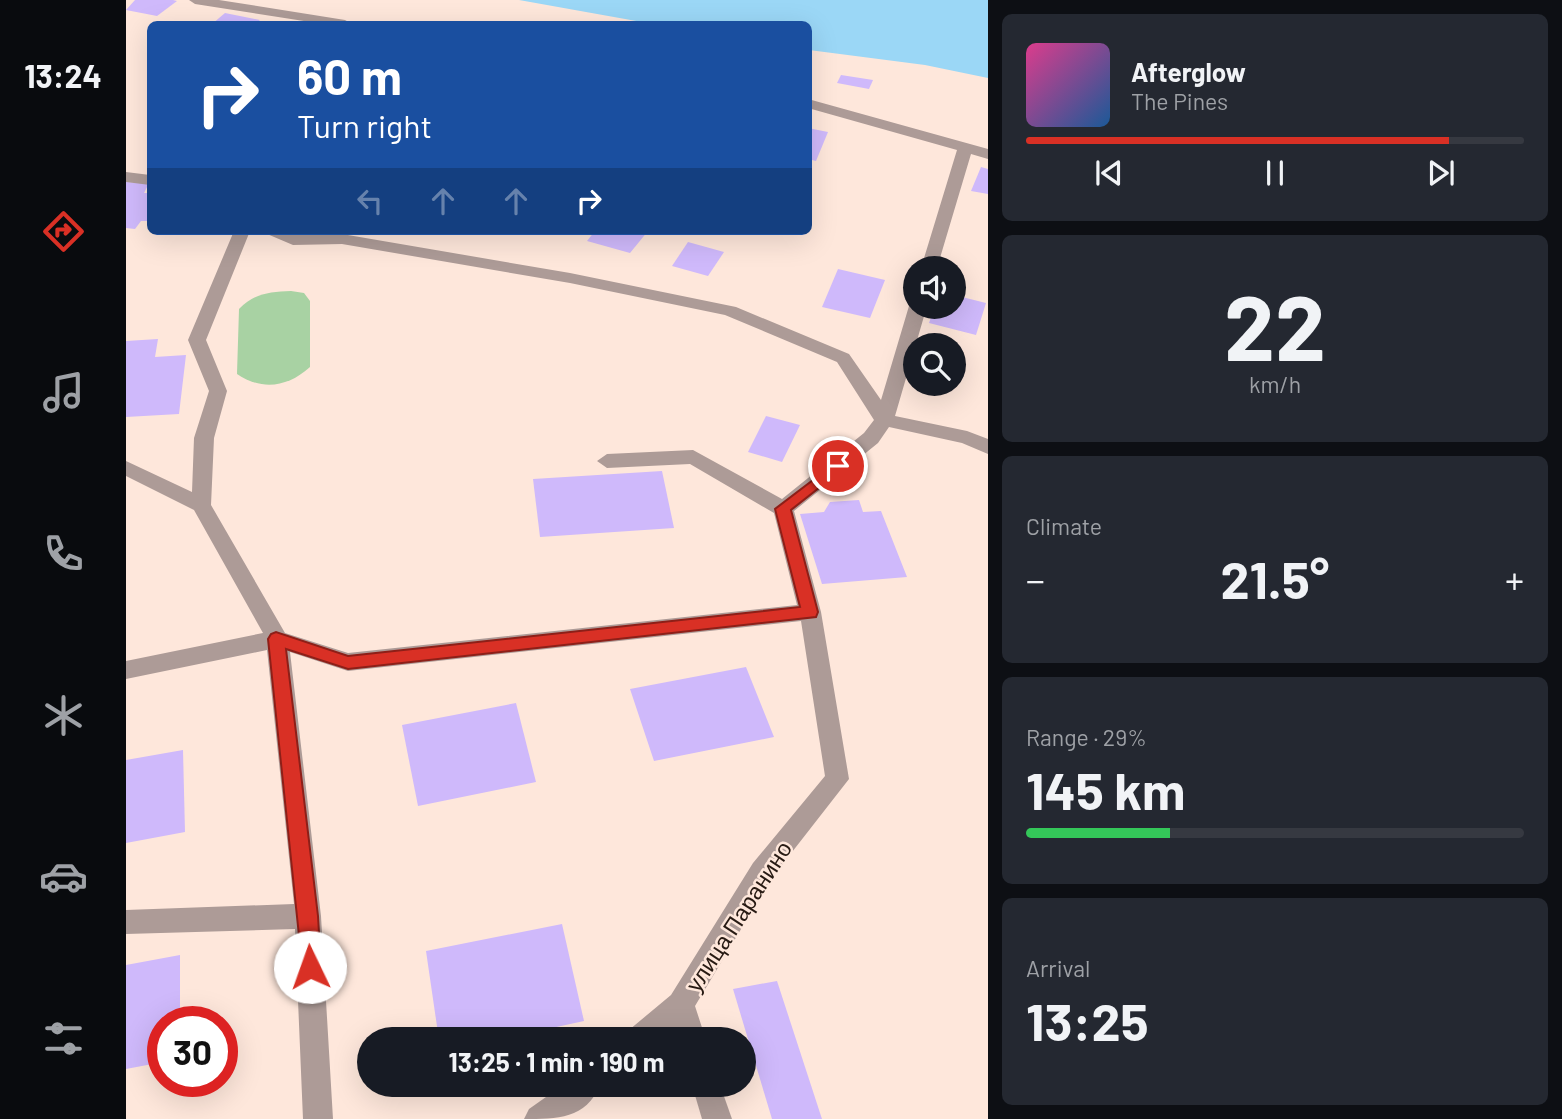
<!DOCTYPE html>
<html lang="en">
<head>
<meta charset="utf-8">
<style>
	:root { --surface:#171b24; --page:#242831; --text:#f1f3f6; --muted:#9ea1a6; --line:#363941; --accent:#d93025 }
	body { margin:0; font-family:Barlow,sans-serif; background:var(--page); color:var(--text); height:100vh; display:flex; flex-direction:column; font-size:26px; white-space:nowrap }
	* { box-sizing:border-box; margin:0 }
	p { font-size:23px; color:var(--muted) }
	.icon { flex:none; width:38px; height:38px; fill:none; stroke:currentColor; stroke-width:2; stroke-linecap:round; stroke-linejoin:round }
	.map { position:relative; flex:1; overflow:hidden }
	.panel { display:flex; flex-direction:column; gap:14px; padding:14px; background:#0d0f14; width:574px }
	.panel>* { flex:none }
	.guide { position:absolute; left:21px; top:21px; width:665px; height:214px; border-radius:10px; box-shadow:0 7px 28px #0002; background:#1a4fa0; color:#fff; overflow:hidden }
	.controls { position:absolute; left:777px; top:256px; display:grid; gap:14px }
	.controls a { display:grid; place-items:center; width:63px; height:63px; border-radius:50%; background:var(--surface); box-shadow:0 7px 28px #0002; font-size:35px }
	.speed { position:absolute; left:21px; top:1006px; display:flex; gap:14px; font-size:35px; font-weight:700; text-align:center }
	.speed>* { display:grid; place-content:center; width:91px; height:91px; border-radius:50%; background:var(--surface); box-shadow:0 7px 28px #0002; line-height:1 }
	.speed .limit { border:10px solid #d22; background:#fff; color:#111 }
	.pin { position:absolute; display:grid; place-items:center; width:60px; height:60px; color:#fff; margin:-30px; border:4px solid #fff; border-radius:50%; box-shadow:0 2px 7px #0007 }
	.me { position:absolute; width:77px; margin:-38px; rotate:357deg; stroke-linejoin:round; filter:drop-shadow(0 0 5px #0008) }
	.turn { display:flex; align-items:center; gap:24px; height:147px; padding:0 35px; font-size:32px }
	.turn .icon { width:91px; height:91px; stroke-width:2.5 }
	.turn b { display:block; font-size:49px; line-height:60px }
	.lanes { display:flex; align-items:center; height:66px; padding:0 35px; background:#0003; justify-content:center; gap:35px; direction:ltr }
	.lanes .off { opacity:.35 }
	.big { font-size:52px; font-weight:700; line-height:1.1 }
	.panel .card { flex:1; display:flex; flex-direction:column; justify-content:center; gap:10px; min-width:0; padding:0 24px; border-radius:10px; background:var(--page) }
	.panel .dial { align-items:center; gap:0 }
	.dial b { font-size:91px; line-height:1 }
	.song { display:flex; align-items:center; gap:21px }
	.cover { width:84px; height:84px; border-radius:10px; background:linear-gradient(135deg,hsl(330 70% 55%),hsl(210 70% 35%)) }
	.played { height:7px; border-radius:4px; background:linear-gradient(90deg,var(--accent) 85%,var(--line) 85%) }
	.keys { display:flex; justify-content:space-around; direction:ltr }
	.heat { display:flex; justify-content:space-between; align-items:center; font-size:38px; direction:ltr }
	.charge { height:10px; border-radius:5px; background:linear-gradient(90deg,#34c759 29%,var(--line) 0) }
	.trip { position:absolute; left:231px; top:1027px; width:399px; height:70px; border-radius:35px; background:var(--surface); box-shadow:0 7px 28px #0002; font-weight:700; line-height:70px; text-align:center }
	main { display:flex; flex:1; min-height:0 }
	.tabs { display:flex; flex-direction:column; width:126px; justify-content:space-around; align-items:center; background:#090b0e; color:var(--muted) }
	.tabs .icon { width:49px; height:49px }
	.tabs .active { color:var(--accent) }
	.tabs b { font-size:32px; color:var(--text) }
	.map>svg:first-child { display:block }
	.green { fill:#a8d2a3 }
	.water { fill:#9bd7f6 }
	.building { fill:#cfb9fb }
	.lines { fill:none; stroke-linecap:round; stroke-linejoin:round }
	.minor { fill:#ad9b97; fill-rule:evenodd }
	.route { fill:#d93025; stroke:#8d1f18; stroke-width:2 }
	.labels { text-anchor:middle; dominant-baseline:central; stroke-width:5; stroke-linejoin:round; paint-order:stroke }
	.street-label { font-size:23px; fill:#271a13; stroke:#fee7db }
</style>
</head>
<body>
<main>
<nav class="tabs">
<b>13:24</b>
<svg class="icon active" aria-label="directions" viewBox="0 0 24 24"><path d="M12 3l9 9-9 9-9-9zM9 14v-3h6M13 9l2 2-2 2"/></svg>
<svg class="icon" aria-label="music" viewBox="0 0 24 24"><path d="M9 18V5l10-2v13"/><circle cx="6" cy="18" r="3"/><circle cx="16" cy="16" r="3"/></svg>
<svg class="icon" aria-label="phone" viewBox="0 0 24 24"><path d="M5 4h4l2 5-3 2q2 4 5 5l2-3 5 2v4C11 20 4 13 5 4z"/></svg>
<svg class="icon" aria-label="climate" viewBox="0 0 24 24"><path d="M12 3v18M4 7l16 10M4 17L20 7"/></svg>
<svg class="icon" aria-label="car" viewBox="0 0 24 24"><path d="M5 17H2v-5l4-1 3-4h7l3 4 3 1v5h-3M9 17h6M6 11h13"/><circle cx="7" cy="17" r="2"/><circle cx="17" cy="17" r="2"/></svg>
<svg class="icon" aria-label="filters" viewBox="0 0 24 24"><path d="M4 7h16M4 17h16"/><circle cx="9" cy="7" r="2"/><circle cx="15" cy="17" r="2"/></svg>
</nav>
<div class="map">
<svg width="862" height="1119" viewBox="0 0 862 1119">
	<rect width="100%" height="100%" fill="#fee7db"/>
	<path class="green" d="M165,291L178,293L184,301V367C162,387 136,391 111,374L113,309C128,293 144,292 165,291Z"/>
	<path class="water" d="M393,0H862V78L799,65L683,50L682,24H527Z"/>
	<g class="building">
		<path d="M9,0H47L51,1L31,16L0,10Z"/>
		<path d="M99,13L134,20L129,24H86Z"/>
		<path d="M715,75L747,80L743,89L711,83Z"/>
		<path d="M682,128L702,132L690,161L682,159Z"/>
		<path d="M855,167L862,169V194L845,191Z"/>
		<path d="M0,182L23,183L18,193H24V221H15L9,229L0,228Z"/>
		<path d="M469,231H522L504,253L461,241Z"/>
		<path d="M562,242L598,252L582,276L546,266Z"/>
		<path d="M712,269L759,280L744,318L696,307Z"/>
		<path d="M828,295L860,303L850,335L803,323L809,306H828Z"/>
		<path d="M32,339L29,357L60,355L53,414L0,417V341Z"/>
		<path d="M640,416L674,425L656,462L622,452Z"/>
		<path d="M536,471L548,528L414,537L407,479Z"/>
		<path d="M733,500L737,512L755,511L781,577L696,584L674,514L698,512L704,502Z"/>
		<path d="M620,667L648,737L528,761L504,689Z"/>
		<path d="M390,703L410,782L292,806L276,725Z"/>
		<path d="M57,750L59,832L0,843V760Z"/>
		<path d="M436,924L458,1021L371,1040H313L300,951Z"/>
		<path d="M54,955V1022H37V1062L0,1069V965Z"/>
		<path d="M651,981L696,1119H646L607,989Z"/>
	</g>
	<g class="lines">
		<g class="minor">
			<path d="M63,0H93L219,20L226,24H197L69,4Z"/>
			<path d="M682,99L862,149V159L845,154L811,268H795L831,150L682,108Z"/>
			<path d="M0,172L24,175V185L0,182Z"/>
			<path d="M108,231H124L80,340L101,391L88,438L85,505L159,633L222,653L671,605L648,513L564,464L481,468L471,461L481,454L567,450L656,499L738,433L748,420L711,362L599,315L444,283L216,244L167,245L134,231H157L169,235L216,234L444,273L610,307L723,354L755,400L783,306L789,301V306H801L769,416L841,431L862,439V454L836,443L763,427L752,443L668,511L695,612L723,779L645,879L569,1006L580,1040H552L548,1028L535,1040H499L503,1030L545,995L627,863L699,776L675,621L222,671L164,652L195,916L207,1119H177L169,929L0,934V910L168,904L141,650L0,679V661L137,633L68,510L0,476V461L66,492L68,438L83,391L62,340Z"/>
			<path d="M437,1085H474C460,1119 431,1119 398,1119L403,1109Z"/>
			<path d="M566,1085H594L606,1119H576Z"/>
		</g>
	</g>
	<path class="route" d="M712,461L719,466L717,469L665,510L692,612L690,617L222,669L160,649L192,916L195,967L192,974L184,977L177,974L142,639L145,634L150,632L222,656L674,607L649,509Z"/>
	<g class="labels">
		<g class="street-label">
			<text transform="translate(612 916) rotate(-57)">улица Паранино</text>
		</g>
	</g>
</svg>
<div class="controls">
<a><svg class="icon" aria-label="sound" viewBox="0 0 24 24"><path d="M4 9h4l5-4v14l-5-4H4zM17 9q2 3 0 6"/></svg></a>
<a><svg class="icon" aria-label="search" viewBox="0 0 24 24"><circle cx="10" cy="10" r="6"/><path d="M15 15l6 6"/></svg></a>
</div>
<div class="speed"><div class="limit">30</div></div>
<div class="pin" style="left:712px;top:466px;background:#d93025"><svg class="icon" aria-label="arrive" viewBox="0 0 24 24"><path d="M6 21V4h12l-3 4 3 4H6"/></svg></div>
<svg class="me" style="left:184px;top:967px" viewBox="-20 -20 40 40"><circle r="19" fill="#fff"/><path d="M0-13L10 11 0 6-10 11z" fill="#d93025"/></svg>
<div class="trip">13:25 · 1 min · 190 m</div>
<div class="guide">
<div class="turn"><svg class="icon" aria-label="right" viewBox="0 0 24 24"><path d="M7 20v-9h11M14 6l5 5-5 5"/></svg><div><b>60 m</b>Turn right</div></div>
<div class="lanes"><svg class="icon off" aria-label="left" viewBox="0 0 24 24"><path d="M17 20v-9H6M10 6l-5 5 5 5"/></svg><svg class="icon off" aria-label="ahead" viewBox="0 0 24 24"><path d="M12 20V5M6 11l6-6 6 6"/></svg><svg class="icon off" aria-label="ahead" viewBox="0 0 24 24"><path d="M12 20V5M6 11l6-6 6 6"/></svg><svg class="icon" aria-label="right" viewBox="0 0 24 24"><path d="M7 20v-9h11M14 6l5 5-5 5"/></svg></div>
</div>
</div>
<section class="panel">
<div class="card">
<div class="song"><i class="cover"></i><div><b>Afterglow</b><p>The Pines</p></div></div>
<div class="played"></div>
<div class="keys"><svg class="icon" aria-label="previous" viewBox="0 0 24 24"><path d="M18 5L8 12l10 7zM5 5v14"/></svg><svg class="icon" aria-label="pause" viewBox="0 0 24 24"><path d="M8 5v14M16 5v14"/></svg><svg class="icon" aria-label="next" viewBox="0 0 24 24"><path d="M6 5l10 7-10 7zM19 5v14"/></svg></div>
</div>
<div class="card dial"><b>22</b><p>km/h</p></div>
<div class="card"><p>Climate</p>
<div class="heat"><a>−</a><b class="big">21.5°</b><a>+</a></div>
</div>
<div class="card"><p>Range · 29%</p><b class="big">145 km</b><div class="charge"></div></div>
<div class="card"><p>Arrival</p><b class="big">13:25</b></div>
</section>
</main>
</body>
</html>
